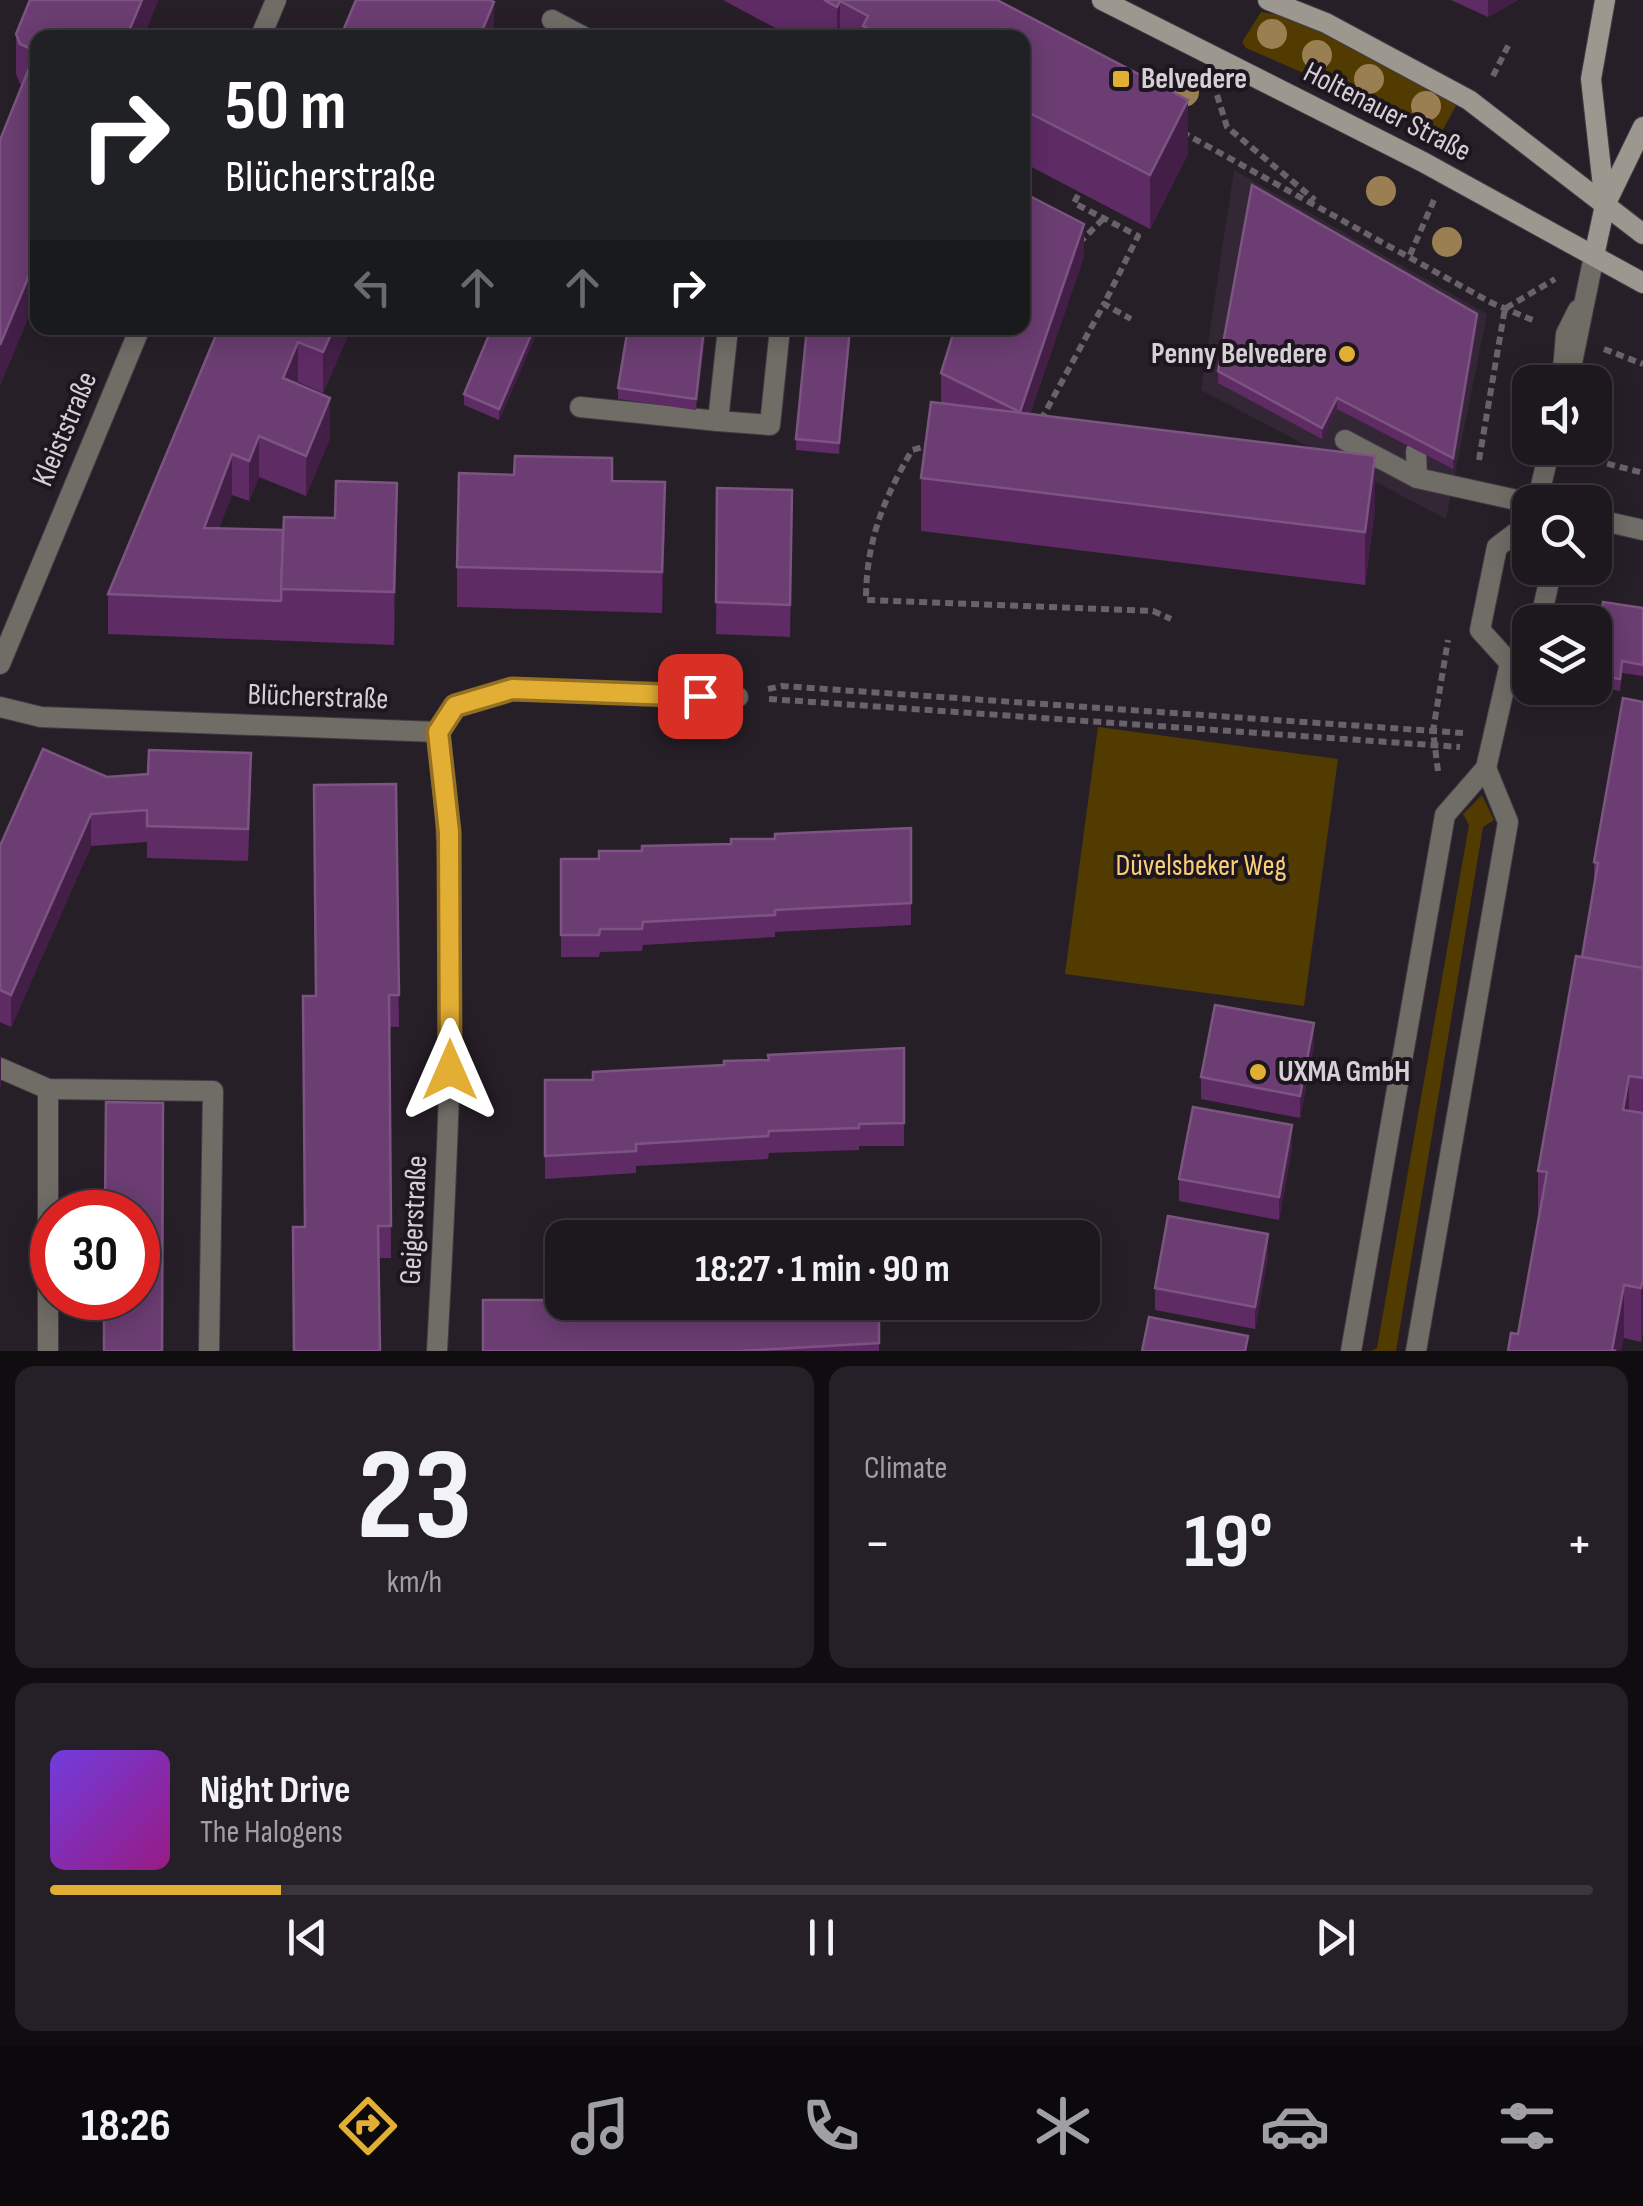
<!DOCTYPE html>
<html lang="en">
<head>
<meta charset="utf-8">
<style>
	:root { --surface:#1d171e; --page:#252027; --text:#f1f3f6; --muted:#a09fa4; --line:#3b363c; --accent:#e3ae34 }
	body { margin:0; font-family:"Sofia Sans Condensed",sans-serif; background:var(--page); color:var(--text); height:100vh; display:flex; flex-direction:column; font-size:38px; white-space:nowrap }
	* { box-sizing:border-box; margin:0 }
	p { font-size:32px; color:var(--muted) }
	.icon { flex:none; width:55px; height:55px; fill:none; stroke:currentColor; stroke-width:2; stroke-linecap:round; stroke-linejoin:round }
	.map { position:relative; height:1351px; overflow:hidden }
	.panel { display:flex; flex-direction:column; gap:15px; padding:15px; background:#100d10; flex:1 }
	.panel>* { flex:none }
	.guide { position:absolute; left:30px; top:30px; width:1000px; height:305px; border-radius:20px; box-shadow:0 5px 25px #0003,0 0 0 2px var(--line); background:#202124; color:#fff; overflow:hidden }
	.tools { position:absolute; left:1512px; top:365px; display:grid; gap:20px }
	.tools a { display:grid; place-items:center; width:100px; height:100px; border-radius:20px; background:var(--surface); box-shadow:0 5px 25px #0003,0 0 0 2px var(--line); font-size:50px }
	.speed { position:absolute; left:30px; top:1190px; display:flex; gap:20px; font-size:50px; font-weight:700; text-align:center }
	.speed>* { display:grid; place-content:center; width:130px; height:130px; border-radius:50%; background:var(--surface); box-shadow:0 5px 25px #0003,0 0 0 2px var(--line); line-height:1 }
	.speed .limit { border:15px solid #d22; background:#fff; color:#111 }
	.pin { position:absolute; display:grid; place-items:center; width:85px; height:85px; color:#fff; margin:-42px; border-radius:20px; box-shadow:0 5px 15px #0006 }
	.me { position:absolute; width:110px; margin:-55px; rotate:0deg; stroke-linejoin:round; filter:drop-shadow(0 0 8px #0008) }
	.turn { display:flex; align-items:center; gap:35px; height:210px; padding:0 30px; font-size:45px }
	.turn .icon { width:130px; height:130px; stroke-width:2.5 }
	.turn b { display:block; font-size:70px; line-height:85px }
	.lanes { display:flex; align-items:center; height:95px; padding:0 30px; background:#0003; justify-content:center; gap:50px; direction:ltr }
	.lanes .off { opacity:.35 }
	.big { font-size:75px; font-weight:700; line-height:1.1 }
	.panel .card { flex:1; display:flex; flex-direction:column; justify-content:center; gap:15px; min-width:0; padding:0 35px; border-radius:20px; background:var(--page) }
	.panel .dial { align-items:center; gap:0 }
	.dial b { font-size:130px; line-height:1 }
	.song { display:flex; align-items:center; gap:30px }
	.cover { width:120px; height:120px; border-radius:15px; background:linear-gradient(135deg,hsl(260 70% 55%),hsl(310 70% 35%)) }
	.played { height:10px; border-radius:5px; background:linear-gradient(90deg,var(--accent) 15%,var(--line) 15%) }
	.keys { display:flex; justify-content:space-around; direction:ltr }
	.heat { display:flex; justify-content:space-between; align-items:center; font-size:55px; direction:ltr }
	.panel .tiles { flex:1; display:grid; gap:15px; grid-template-columns:1fr 1fr }
	.card:last-child { grid-column:span 2 }
	.trip { position:absolute; left:545px; top:1220px; width:555px; height:100px; border-radius:20px; background:var(--surface); box-shadow:0 5px 25px #0003,0 0 0 2px var(--line); font-weight:700; line-height:100px; text-align:center }
	.tab-bar { display:flex; height:160px; justify-content:space-around; align-items:center; background:#0c090c; color:var(--muted) }
	.tab-bar .icon { width:70px; height:70px }
	.tab-bar .on { color:var(--accent) }
	.tab-bar b { font-size:45px; color:var(--text) }
	.map>svg:first-child { display:block }
	.built { fill:#332735 }
	.green { fill:#523b00 }
	.lines { fill:none; stroke-linecap:round; stroke-linejoin:round }
	.lane-casing { stroke:#433b44; stroke-width:22 }
	.street-casing { stroke:#433b44; stroke-width:22 }
	.secondary-casing { stroke:#433b44; stroke-width:22 }
	.path { stroke:#6a626a; stroke-width:6; stroke-dasharray:8 5; stroke-linecap:butt }
	.lane { stroke:#706d67; stroke-width:20 }
	.street { stroke:#706d67; stroke-width:20 }
	.secondary { stroke:#9c978f; stroke-width:20 }
	.tree { fill:#9a7f53 }
	.wall { fill:#5e2b65 }
	.shaded-wall { fill:#431f48 }
	.building { fill:#6b3d72; stroke:#7c5481; stroke-width:2.5 }
	.route-casing { stroke:#947122; stroke-width:25 }
	.route { stroke:#e3ae34; stroke-width:18 }
	.poi-dot { fill:#e3ae34; stroke:#1e161f; stroke-width:4 }
	.labels { text-anchor:middle; dominant-baseline:central; stroke-width:8; stroke-linejoin:round; paint-order:stroke }
	.poi-label { font-size:30px; font-weight:bold; fill:#d6d0d6; stroke:#1e161f; text-anchor:start }
	.street-label { font-size:30px; fill:#d6d0d6; stroke:#1e161f }
	.park-label { font-size:30px; fill:#f9ce76; stroke:#1e161f }
</style>
</head>
<body>
<div class="map">
<svg width="1643" height="1351" viewBox="0 0 1643 1351">
	<rect width="100%" height="100%" fill="#271f28"/>
	<path class="built" d="M1234,170L1487,314L1446,519L1201,390Z"/>
	<g class="green">
		<path d="M1261,12L1296,18L1459,100L1441,133L1246,48L1242,42Z"/>
		<path d="M1098,727L1338,759L1304,1006L1065,974Z"/>
		<path d="M1482,795L1494,820L1483,827L1396,1351H1371L1377,1348L1469,825L1463,814Z"/>
	</g>
	<g class="lines">
		<defs>
			<g id="lane">
				<path d="M552,20L586,38"/>
				<path d="M728,328L718,421L770,425L780,328"/>
				<path d="M580,407L718,421"/>
				<path d="M1345,440L1417,478"/>
				<path d="M1416,451L1417,478L1530,503"/>
				<path d="M0,1068L48,1089L213,1091L209,1351"/>
				<path d="M48,1089V1351"/>
			</g>
			<g id="street">
				<path d="M260,38L276,0"/>
				<path d="M1562,382L1566,334L1578,310"/>
				<path d="M1568,382L1594,256"/>
				<path d="M1537,502L1550,448"/>
				<path d="M1595,519L1643,530"/>
				<path d="M1540,622L1552,568"/>
				<path d="M1510,663L1480,630L1497,547L1530,522"/>
				<path d="M0,664L140,328"/>
				<path d="M0,707L41,717L438,732"/>
				<path d="M438,732L455,706L511,689L738,697"/>
				<path d="M437,1351C448,1145 461,938 438,732"/>
				<path d="M1351,1351L1445,815L1486,768L1510,663L1530,647"/>
				<path d="M1416,1351L1508,822L1486,768"/>
			</g>
			<g id="secondary">
				<path d="M1102,0L1423,162L1643,283"/>
				<path d="M1268,0L1326,23L1469,100L1643,234"/>
				<path d="M1605,0L1591,79L1605,205"/>
				<path d="M1594,256L1605,205L1643,127"/>
			</g>
		</defs>
		<use href="#lane" class="lane-casing"/>
		<use href="#street" class="street-casing"/>
		<use href="#secondary" class="secondary-casing"/>
		<g class="path">
			<path d="M1493,76L1510,42"/>
			<path d="M1217,95L1227,127L1315,200"/>
			<path d="M1182,132L1492,303L1537,322"/>
			<path d="M1078,195L1074,203L1138,236L1104,304"/>
			<path d="M1079,243L1103,219"/>
			<path d="M1410,255L1434,200"/>
			<path d="M1506,308L1555,279"/>
			<path d="M1604,349L1643,364"/>
			<path d="M1041,420L1104,304L1131,319"/>
			<path d="M933,444L912,450C883,500 866,542 866,600L1153,611L1171,619"/>
			<path d="M1582,457L1643,473"/>
			<path d="M1479,460L1505,308"/>
			<path d="M768,689L782,686L1463,733"/>
			<path d="M769,699L1460,747"/>
			<path d="M1438,771L1433,731L1448,640"/>
		</g>
		<use href="#lane" class="lane"/>
		<use href="#street" class="street"/>
		<use href="#secondary" class="secondary"/>
	</g>
	<g class="tree">
		<circle cx="1272" cy="34" r="15"/>
		<circle cx="1317" cy="55" r="15"/>
		<circle cx="1369" cy="79" r="15"/>
		<circle cx="1184" cy="92" r="15"/>
		<circle cx="1426" cy="106" r="15"/>
		<circle cx="1381" cy="191" r="15"/>
		<circle cx="1447" cy="242" r="15"/>
	</g>
	<g class="wall">
		<path d="M30,0H158L143,38H38V294L0,385V140L22,85L20,84L16,74V34Z"/>
		<path d="M723,0H997L1188,154L1150,229L1022,162V38H794Z"/>
		<path d="M1451,0H1518L1488,17Z"/>
		<path d="M1084,256L1030,414L1375,509L1365,585L921,531V478L941,403V373Z"/>
		<path d="M1477,326L1453,469L1337,409L1322,439L1218,383V371Z"/>
		<path d="M219,328H351L323,393L298,382V384L330,438L306,496L259,477L249,501L232,495L219,528L397,536L394,645L108,634V594Z"/>
		<path d="M539,328L499,420L464,405V394Z"/>
		<path d="M578,328H706L696,410L618,399V388L626,336Z"/>
		<path d="M851,328L839,454L796,450V439Z"/>
		<path d="M612,481L665,523L662,613L457,607V567Z"/>
		<path d="M717,488L792,522L790,637L716,634Z"/>
		<path d="M1643,608V676L1622,673L1620,691L1595,686V650Z"/>
		<path d="M1643,702V1332L1641,1342L1624,1338L1518,1334L1538,1220V1171L1582,957L1594,884V862Z"/>
		<path d="M107,777L251,785L248,861L147,858V842L91,846L11,1027L0,1022V846Z"/>
		<path d="M396,784L399,1027H389L391,1258H379L304,1227Z"/>
		<path d="M911,828V925L775,932V937L643,945L642,951L600,952L599,957H561V859H599L642,851Z"/>
		<path d="M1314,1045L1300,1118L1201,1099V1077Z"/>
		<path d="M904,1048V1146H859V1150L769,1153L768,1159L636,1166V1173L545,1179V1080H593L768,1060Z"/>
		<path d="M1292,1148L1279,1220L1179,1201V1179Z"/>
		<path d="M1268,1256L1255,1329L1155,1310V1288Z"/>
		<path d="M879,1302V1351H483Z"/>
	</g>
	<g class="shaded-wall">
		<path d="M142,0H158L143,38H126Z"/>
		<path d="M1488,0H1518L1488,17Z"/>
		<path d="M840,1V38H837V7Z"/>
		<path d="M494,2V38H479Z"/>
		<path d="M1188,100V154L1150,229V175Z"/>
		<path d="M1084,224V256L1020,444V412Z"/>
		<path d="M38,254V294L0,385V345Z"/>
		<path d="M1477,314V326L1453,469V458Z"/>
		<path d="M334,328H351L323,393V352Z"/>
		<path d="M534,328H539L499,420V409Z"/>
		<path d="M704,328H706L696,410V399Z"/>
		<path d="M850,328H851L839,454V443Z"/>
		<path d="M298,342V382L283,419V378Z"/>
		<path d="M330,398V438L306,496V456Z"/>
		<path d="M1337,398V409L1322,439V428Z"/>
		<path d="M259,436V477L249,501V461Z"/>
		<path d="M232,454V495L204,568V528Z"/>
		<path d="M1375,456V509L1365,585V532Z"/>
		<path d="M665,482V523L662,613V572Z"/>
		<path d="M397,483V536L394,645V592Z"/>
		<path d="M91,814V846L11,1027V995Z"/>
		<path d="M1314,1023V1045L1300,1118V1096Z"/>
		<path d="M1,1054V1086L0,1088V1056Z"/>
		<path d="M1629,1076V1129L1623,1110Z"/>
		<path d="M1292,1125V1148L1279,1220V1197Z"/>
		<path d="M1268,1234V1256L1255,1329V1307Z"/>
		<path d="M1643,1279V1332L1641,1342V1288Z"/>
		<path d="M1624,1285V1338L1621,1351H1612Z"/>
	</g>
	<g class="building">
		<path d="M30,0H142L126,38H38V254L0,345V140L36,51L20,44L16,34Z"/>
		<path d="M356,0H490L494,2L479,38H340Z"/>
		<path d="M824,0H997L1188,100L1150,175L1022,109V38H886L863,26L868,16L840,1L837,7Z"/>
		<path d="M1252,185L1477,314L1453,458L1337,398L1322,428L1218,371Z"/>
		<path d="M1022,192L1084,224L1020,412L941,373L955,328H1022Z"/>
		<path d="M219,328H334L323,352L298,342L283,378L330,398L306,456L259,436L249,461L232,454L204,528L283,530L281,601L108,594Z"/>
		<path d="M492,328H534L499,409L464,394Z"/>
		<path d="M628,328H643L665,331L666,328H704L696,399L618,388Z"/>
		<path d="M807,328H850L839,443L796,439Z"/>
		<path d="M931,402L1375,456L1365,532L921,478Z"/>
		<path d="M515,456L612,458V481L665,482L662,572L457,567L459,473L514,475Z"/>
		<path d="M336,481L397,483L394,592L281,589L284,517L335,518Z"/>
		<path d="M717,488L792,490L790,605L716,602Z"/>
		<path d="M1603,602L1643,608V665L1622,661L1620,679L1595,675V650Z"/>
		<path d="M1623,698L1643,702V968L1582,957L1598,863L1594,862Z"/>
		<path d="M43,749L107,777L148,774L149,750L251,753L248,829L147,826V810L91,814L11,995L0,990V846Z"/>
		<path d="M396,784L399,995H389L391,1226H378L380,1351H294L293,1227H305L303,996H316L314,785Z"/>
		<path d="M911,828V903L775,910V915L643,922L642,929H600L599,935H561V859H599V851H642V846L731,844V839H775V834Z"/>
		<path d="M1576,956L1643,968V1078L1629,1076L1623,1110L1643,1113V1279L1641,1288L1624,1285L1612,1350L1616,1351H1508L1511,1333L1518,1334L1547,1172L1538,1171Z"/>
		<path d="M1215,1005L1314,1023L1300,1096L1201,1077Z"/>
		<path d="M904,1048V1123L859,1124V1128L769,1131L768,1136L636,1144V1151L545,1156V1080H593V1072L724,1065V1061L769,1060L768,1055Z"/>
		<path d="M106,1102L163,1103L162,1351H104V1298H138V1212H105Z"/>
		<path d="M1193,1107L1292,1125L1279,1197L1179,1179Z"/>
		<path d="M1168,1216L1268,1234L1255,1307L1155,1288Z"/>
		<path d="M561,1292L562,1302H879V1343L738,1351H483V1300H561Z"/>
		<path d="M1149,1317L1248,1336L1245,1351H1142Z"/>
	</g>
	<g class="lines">
		<defs>
			<path id="route" d="M450,1070L449,832L438,732L455,706L512,689L700,696"/>
		</defs>
		<use href="#route" class="route-casing"/>
		<use href="#route" class="route"/>
	</g>
	<g class="poi-dot">
		<rect x="1111" y="69" width="20" height="20" rx="5"/>
		<circle cx="1347" cy="354" r="10"/>
		<circle cx="1258" cy="1072" r="10"/>
	</g>
	<g class="labels">
		<g class="poi-label">
			<text x="1141" y="79">Belvedere</text>
			<text x="1327" y="354" text-anchor="end">Penny Belvedere</text>
			<text x="1278" y="1072">UXMA GmbH</text>
		</g>
		<g class="street-label">
			<text transform="translate(1387 112) rotate(27)">Holtenauer Straße</text>
			<text transform="translate(65 429) rotate(-67)">Kleiststraße</text>
			<text transform="translate(318 697) rotate(2)">Blücherstraße</text>
			<text transform="translate(414 1220) rotate(-87)">Geigerstraße</text>
		</g>
		<g class="park-label">
			<text x="1201" y="866">Düvelsbeker Weg</text>
		</g>
	</g>
</svg>
<div class="tools">
<a><svg class="icon" aria-label="sound" viewBox="0 0 24 24"><path d="M4 9h4l5-4v14l-5-4H4zM17 9q2 3 0 6"/></svg></a>
<a><svg class="icon" aria-label="search" viewBox="0 0 24 24"><circle cx="10" cy="10" r="6"/><path d="M15 15l6 6"/></svg></a>
<a><svg class="icon" aria-label="layers" viewBox="0 0 24 24"><path d="M12 4l9 5-9 5-9-5zM3 14l9 5 9-5"/></svg></a>
</div>
<div class="speed"><div class="limit">30</div></div>
<div class="pin" style="left:700px;top:696px;background:#d93025"><svg class="icon" aria-label="arrive" viewBox="0 0 24 24"><path d="M6 21V4h12l-3 4 3 4H6"/></svg></div>
<svg class="me" style="left:450px;top:1070px" viewBox="-20 -20 40 40"><path d="M0-17L14 15 0 8-14 15z" fill="#e3ae34" stroke="#fff" stroke-width="4"/></svg>
<div class="trip">18:27 · 1 min · 90 m</div>
<div class="guide">
<div class="turn"><svg class="icon" aria-label="right" viewBox="0 0 24 24"><path d="M7 20v-9h11M14 6l5 5-5 5"/></svg><div><b>50 m</b>Blücherstraße</div></div>
<div class="lanes"><svg class="icon off" aria-label="left" viewBox="0 0 24 24"><path d="M17 20v-9H6M10 6l-5 5 5 5"/></svg><svg class="icon off" aria-label="ahead" viewBox="0 0 24 24"><path d="M12 20V5M6 11l6-6 6 6"/></svg><svg class="icon off" aria-label="ahead" viewBox="0 0 24 24"><path d="M12 20V5M6 11l6-6 6 6"/></svg><svg class="icon" aria-label="right" viewBox="0 0 24 24"><path d="M7 20v-9h11M14 6l5 5-5 5"/></svg></div>
</div>
</div>
<section class="panel">
<div class="tiles">
<div class="card dial"><b>23</b><p>km/h</p></div>
<div class="card"><p>Climate</p>
<div class="heat"><a>−</a><b class="big">19°</b><a>+</a></div>
</div>
<div class="card">
<div class="song"><i class="cover"></i><div><b>Night Drive</b><p>The Halogens</p></div></div>
<div class="played"></div>
<div class="keys"><svg class="icon" aria-label="previous" viewBox="0 0 24 24"><path d="M18 5L8 12l10 7zM5 5v14"/></svg><svg class="icon" aria-label="pause" viewBox="0 0 24 24"><path d="M8 5v14M16 5v14"/></svg><svg class="icon" aria-label="next" viewBox="0 0 24 24"><path d="M6 5l10 7-10 7zM19 5v14"/></svg></div>
</div>
</div>
</section>
<nav class="tab-bar">
<b>18:26</b>
<svg class="icon on" aria-label="directions" viewBox="0 0 24 24"><path d="M12 3l9 9-9 9-9-9zM9 14v-3h6M13 9l2 2-2 2"/></svg>
<svg class="icon" aria-label="music" viewBox="0 0 24 24"><path d="M9 18V5l10-2v13"/><circle cx="6" cy="18" r="3"/><circle cx="16" cy="16" r="3"/></svg>
<svg class="icon" aria-label="phone" viewBox="0 0 24 24"><path d="M5 4h4l2 5-3 2q2 4 5 5l2-3 5 2v4C11 20 4 13 5 4z"/></svg>
<svg class="icon" aria-label="climate" viewBox="0 0 24 24"><path d="M12 3v18M4 7l16 10M4 17L20 7"/></svg>
<svg class="icon" aria-label="car" viewBox="0 0 24 24"><path d="M5 17H2v-5l4-1 3-4h7l3 4 3 1v5h-3M9 17h6M6 11h13"/><circle cx="7" cy="17" r="2"/><circle cx="17" cy="17" r="2"/></svg>
<svg class="icon" aria-label="filters" viewBox="0 0 24 24"><path d="M4 7h16M4 17h16"/><circle cx="9" cy="7" r="2"/><circle cx="15" cy="17" r="2"/></svg>
</nav>
</body>
</html>
